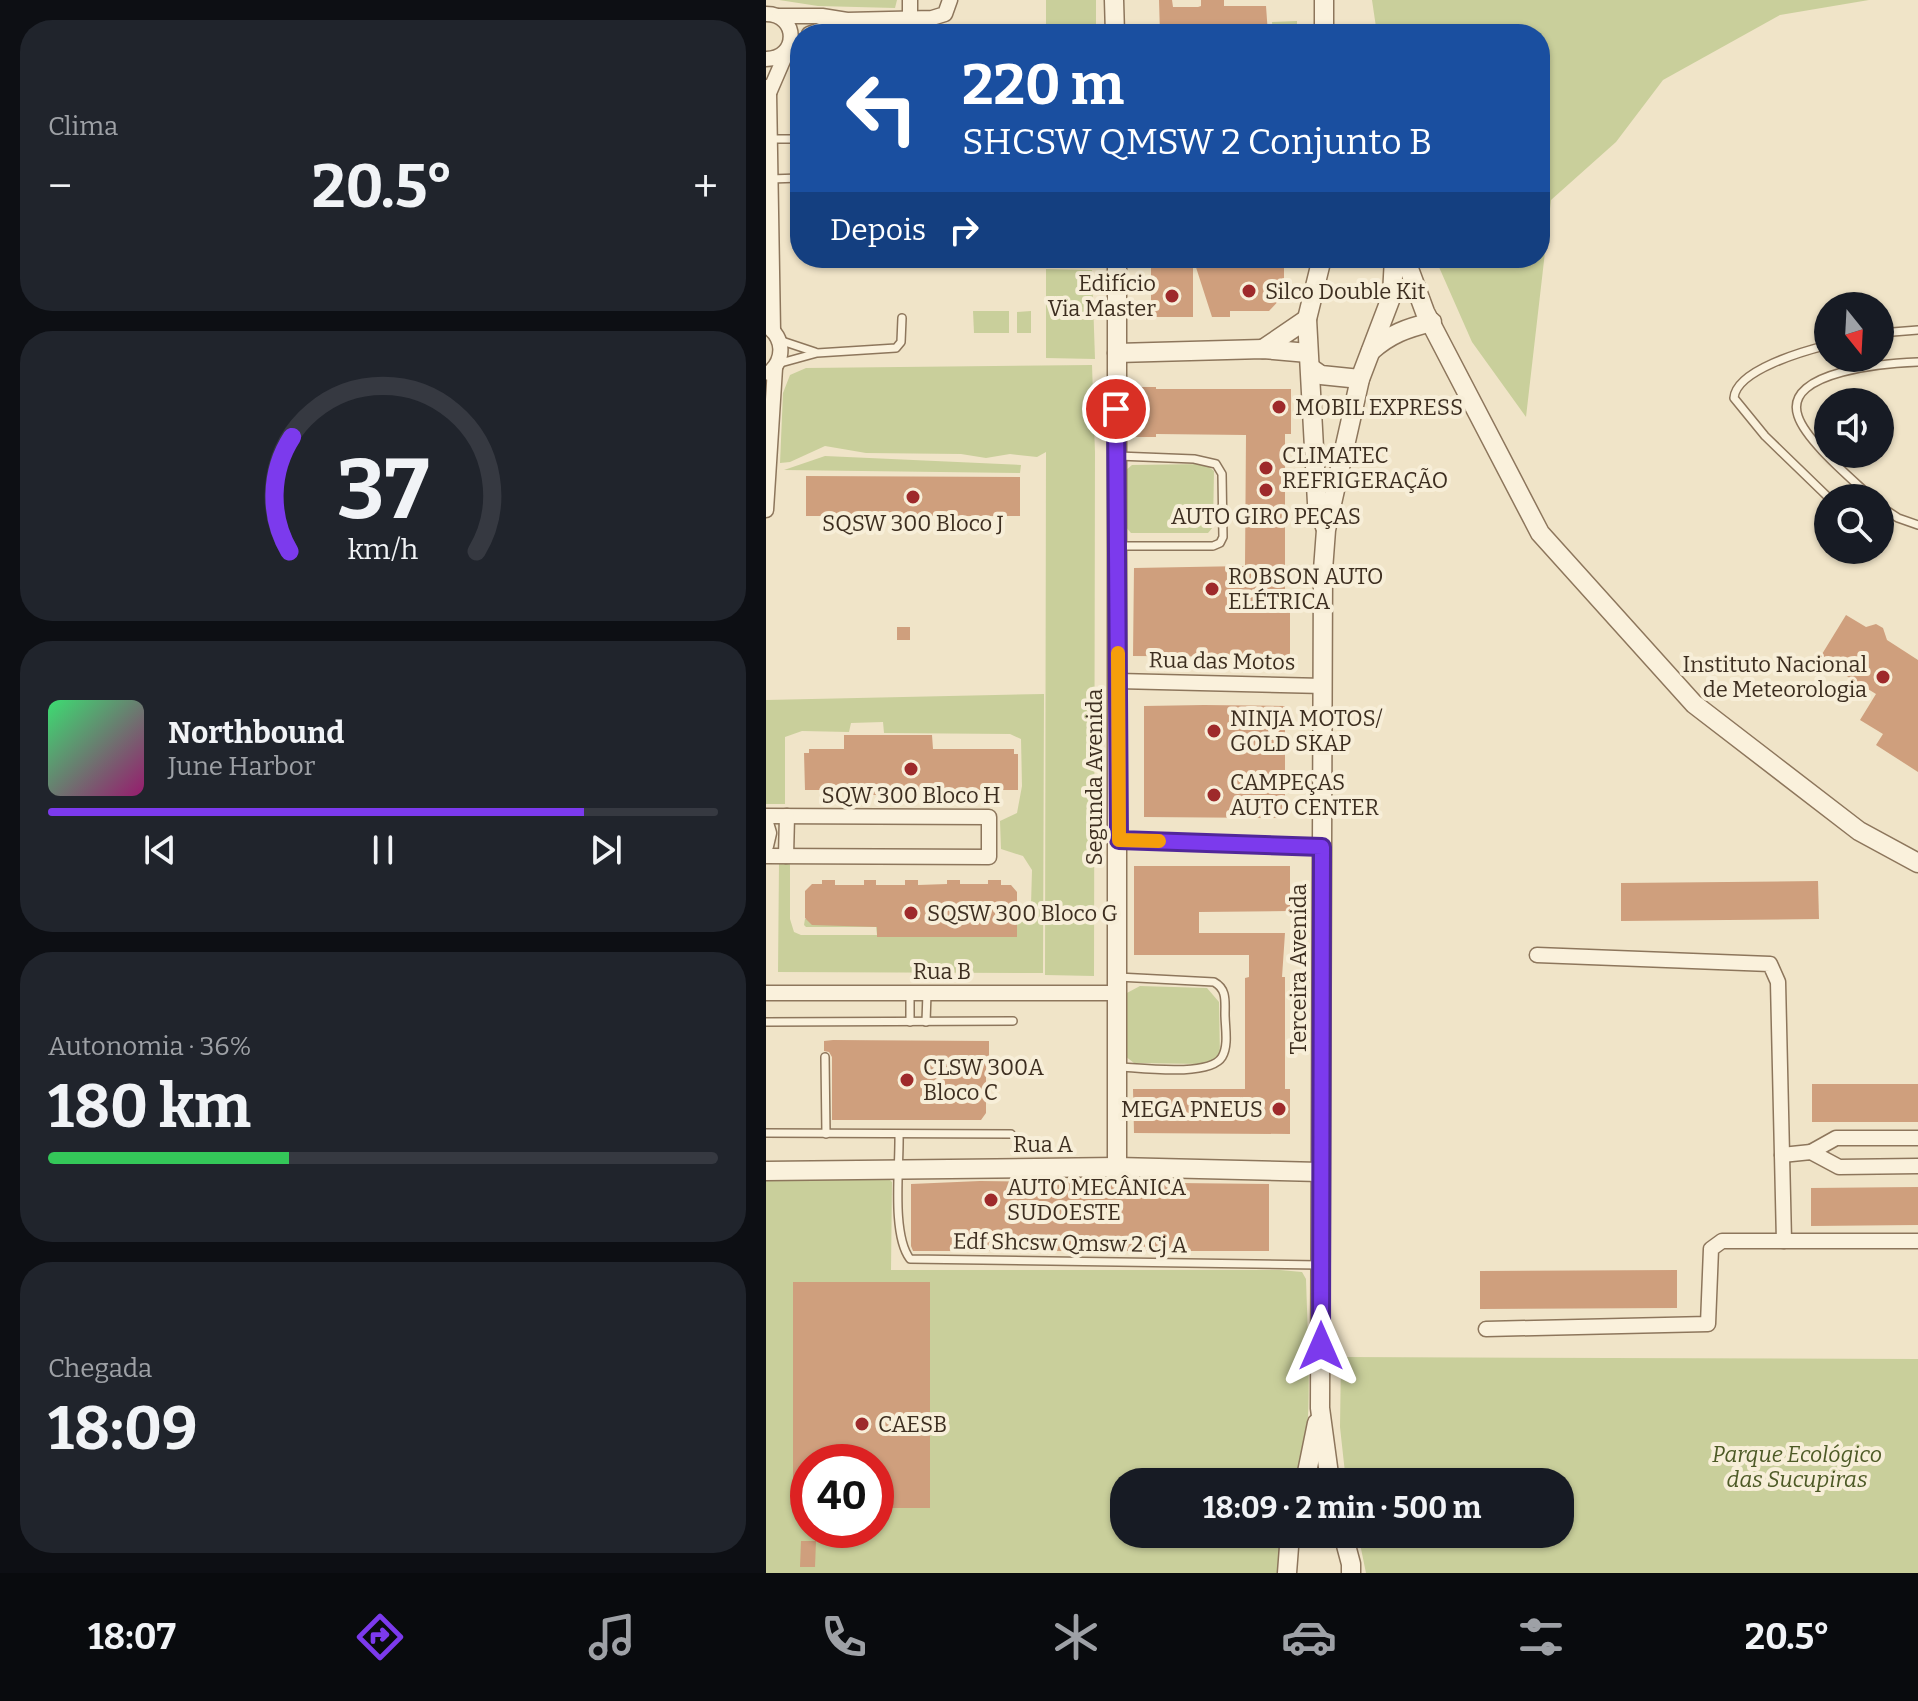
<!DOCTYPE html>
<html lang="pt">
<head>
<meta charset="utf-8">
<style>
	:root { --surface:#171b24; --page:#20242c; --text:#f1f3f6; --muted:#9ea1a6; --line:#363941; --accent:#7c3aed }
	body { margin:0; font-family:Bitter,serif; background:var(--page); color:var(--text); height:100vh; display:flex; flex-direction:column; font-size:30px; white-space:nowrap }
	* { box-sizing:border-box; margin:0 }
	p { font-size:26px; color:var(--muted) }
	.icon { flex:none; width:44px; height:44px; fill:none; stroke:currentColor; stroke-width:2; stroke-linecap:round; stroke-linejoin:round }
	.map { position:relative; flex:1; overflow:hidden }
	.panel { display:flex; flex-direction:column; gap:20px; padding:20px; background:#0d0f14; width:766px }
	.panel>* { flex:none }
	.top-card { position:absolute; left:24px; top:24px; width:760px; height:244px; border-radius:32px; box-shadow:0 2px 6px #0004; background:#1a4fa0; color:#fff; overflow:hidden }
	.needle { width:52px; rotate:162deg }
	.tools { position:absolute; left:1048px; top:292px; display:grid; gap:16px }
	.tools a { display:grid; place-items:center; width:80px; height:80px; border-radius:50%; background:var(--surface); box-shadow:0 2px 6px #0004; font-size:40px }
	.speed { position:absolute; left:24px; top:1444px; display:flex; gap:16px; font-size:40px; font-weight:700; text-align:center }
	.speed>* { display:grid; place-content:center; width:104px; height:104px; border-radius:50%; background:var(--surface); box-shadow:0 2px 6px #0004; line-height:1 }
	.speed .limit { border:12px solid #d22; background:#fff; color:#111 }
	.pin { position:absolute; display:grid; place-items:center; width:68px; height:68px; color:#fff; margin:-34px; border:4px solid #fff; border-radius:50%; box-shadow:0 2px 8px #0007 }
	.me { position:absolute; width:88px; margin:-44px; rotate:0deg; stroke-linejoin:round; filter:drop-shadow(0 0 6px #0008) }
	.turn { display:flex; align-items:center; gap:28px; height:168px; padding:0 40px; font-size:36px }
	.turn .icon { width:104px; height:104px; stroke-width:2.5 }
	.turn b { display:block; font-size:56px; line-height:68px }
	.then { display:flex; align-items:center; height:76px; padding:0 40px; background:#0003; gap:16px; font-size:30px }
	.big { font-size:60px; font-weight:700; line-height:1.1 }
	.panel .widget { flex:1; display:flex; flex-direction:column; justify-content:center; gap:12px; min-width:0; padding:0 28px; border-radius:32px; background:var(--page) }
	.panel .dial { align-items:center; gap:0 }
	.dial svg { height:208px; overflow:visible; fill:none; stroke:var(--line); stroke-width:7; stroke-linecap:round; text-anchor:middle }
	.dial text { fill:var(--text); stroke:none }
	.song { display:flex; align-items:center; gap:24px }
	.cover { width:96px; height:96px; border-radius:12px; background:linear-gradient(135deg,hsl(140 70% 55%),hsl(320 70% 35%)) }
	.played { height:8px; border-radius:4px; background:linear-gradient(90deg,var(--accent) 80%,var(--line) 80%) }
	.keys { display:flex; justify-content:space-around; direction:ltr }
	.heat { display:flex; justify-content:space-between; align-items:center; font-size:44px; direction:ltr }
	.charge { height:12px; border-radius:6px; background:linear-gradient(90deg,#34c759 36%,var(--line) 0) }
	.trip { position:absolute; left:344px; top:1468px; width:464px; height:80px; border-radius:32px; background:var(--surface); box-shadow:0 2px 6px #0004; font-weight:700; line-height:80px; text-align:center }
	.dock { display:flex; height:128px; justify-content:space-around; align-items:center; background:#090b0e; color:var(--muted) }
	.dock .icon { width:56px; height:56px }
	.dock .selected { color:var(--accent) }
	.dock b { font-size:36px; color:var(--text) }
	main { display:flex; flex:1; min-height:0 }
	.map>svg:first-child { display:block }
	.green { fill:#c9cf9b; fill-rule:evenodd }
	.building { fill:#cf9f7d }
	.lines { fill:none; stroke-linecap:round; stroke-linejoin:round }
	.service-casing { stroke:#8d765c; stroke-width:10 }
	.minor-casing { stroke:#8d765c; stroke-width:17 }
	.tertiary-casing { stroke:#8d765c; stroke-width:21 }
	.service { stroke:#faf1dc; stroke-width:7 }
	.minor { stroke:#faf1dc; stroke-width:14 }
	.tertiary { stroke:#faf1dc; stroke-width:18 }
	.route-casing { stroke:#51269a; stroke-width:20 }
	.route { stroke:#7c3aed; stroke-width:14 }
	.slow { stroke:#f59e0b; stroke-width:14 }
	.poi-dot { fill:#9e2a2b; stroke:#f7eed8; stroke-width:3 }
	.labels { text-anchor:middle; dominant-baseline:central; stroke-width:8; stroke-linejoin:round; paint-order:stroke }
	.poi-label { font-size:22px; fill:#3d2e20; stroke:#f7eed8; text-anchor:start }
	.street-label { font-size:22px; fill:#3d2e20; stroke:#f7eed8 }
	.park-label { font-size:22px; font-style:italic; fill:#4d5a26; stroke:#f7eed8 }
</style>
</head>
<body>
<main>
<section class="panel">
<div class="widget"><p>Clima</p>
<div class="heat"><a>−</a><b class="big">20.5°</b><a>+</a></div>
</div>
<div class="widget dial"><svg viewBox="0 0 100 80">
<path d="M14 69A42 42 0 1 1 86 69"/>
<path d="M14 69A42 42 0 0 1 15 25" stroke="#7c3aed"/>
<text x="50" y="56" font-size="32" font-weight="700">37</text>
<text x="50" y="72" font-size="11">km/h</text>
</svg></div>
<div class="widget">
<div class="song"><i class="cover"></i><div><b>Northbound</b><p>June Harbor</p></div></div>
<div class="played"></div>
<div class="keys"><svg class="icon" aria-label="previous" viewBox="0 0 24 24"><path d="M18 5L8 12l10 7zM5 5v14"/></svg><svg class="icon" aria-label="pause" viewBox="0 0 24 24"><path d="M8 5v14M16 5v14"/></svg><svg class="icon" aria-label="next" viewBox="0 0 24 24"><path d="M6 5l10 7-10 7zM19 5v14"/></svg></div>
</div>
<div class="widget"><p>Autonomia · 36%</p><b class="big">180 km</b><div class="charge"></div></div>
<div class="widget"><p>Chegada</p><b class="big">18:09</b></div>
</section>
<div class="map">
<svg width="1152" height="1573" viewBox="0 0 1152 1573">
	<rect width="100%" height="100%" fill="#f0e4c8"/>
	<g class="green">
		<path d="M13,0H131L129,8L52,6Z"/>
		<path d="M280,0H330V26L280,27Z"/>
		<path d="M606,0H1103L1014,15L897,80L850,142L785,200L760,417L706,342L669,258H774V34H611Z"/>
		<path d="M531,21V34H507L506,22Z"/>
		<rect x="280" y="258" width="50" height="6"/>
		<path d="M280,269L326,270L329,359L280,358Z"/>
		<path d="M207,311H243V333H208Z"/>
		<path d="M265,311V333H251V312Z"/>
		<path d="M326,365L329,452L328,976L279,975L280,452L271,457L244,454L220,458L195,454L100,453L59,446L24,462L14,463L17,393L24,375L40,368Z"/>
		<path d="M59,456L255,465L254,473L18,470Z"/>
		<path d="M439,464L448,471L447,527L442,533H365L359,526V471L366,465Z"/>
		<path d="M278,694L277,973L12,972L13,863L24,862V919L28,932L35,935H111L110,927H40L38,925L39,919L250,920L265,905L266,870L257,856L235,849L234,821L251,813L256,786L255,739L244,734L118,733L117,722L85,723L83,732L36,731L19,737V804H0V700Z"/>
		<path d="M374,986L441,988L453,1002L454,1057L437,1064L368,1063L359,1056V994Z"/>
		<path d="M0,1178L123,1179L126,1182L125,1270H514L536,1272L540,1279C542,1347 547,1415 535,1482H358V1534H521L514,1573H0ZM42,1462H110V1530H42Z"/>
		<path d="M575,1357L1152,1359V1573H600L592,1534H794V1482H580L574,1427Z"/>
	</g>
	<g class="building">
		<path d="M393,0H406L407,7H432L435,6V0H458V6H500L502,34H394Z"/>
		<rect x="385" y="258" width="42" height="59"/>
		<path d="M427,258H518V295L503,311H464V317H446Z"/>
		<path d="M365,387H390V389H525V434H519V612L524,613V657L367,656L368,568L479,566L480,435L390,434V437H365Z"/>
		<path d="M40,476L254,477V516H40Z"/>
		<path d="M1080,615L1100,627L1110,624L1117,628L1121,640L1152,660V772L1110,745L1117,734L1094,720L1110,694L1053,659Z"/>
		<rect x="131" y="627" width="13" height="13"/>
		<path d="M438,705L519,706V818L378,817V706Z"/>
		<path d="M78,735H166L167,749H248V754H252V790H235V795H222V790H194V795H181V790H152V795H139V790H110V795H97V790H69V795H56V790H39L38,753H43V749H78Z"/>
		<path d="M368,866H524V911L433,912V933H519L516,977H519V1089H524V1134L368,1133L367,1089H479V978L483,977V955H368Z"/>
		<path d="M56,880H69V885H98V880H110V885H139V880H152V885L181,884V880H194V884H222V880H235V885H245L251,892V937H111V927L46,925L39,918V891L46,884H56Z"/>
		<path d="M1052,881L1053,919L855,921V883Z"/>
		<path d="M67,1040L223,1041V1058H220V1113L215,1120H66V1057L63,1052L58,1051V1041Z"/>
		<rect x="1046" y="1084" width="106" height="38"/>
		<path d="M214,1181L503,1184V1251H147L145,1246V1184Z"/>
		<path d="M1152,1187V1225L1045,1226V1188Z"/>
		<path d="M911,1270V1308L714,1309V1271Z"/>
		<path d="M27,1282H164V1508H110V1462H42V1508H27Z"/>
		<path d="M35,1541H50L49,1567H34Z"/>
	</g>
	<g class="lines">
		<defs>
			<g id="service">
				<path d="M4,139H34"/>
				<path d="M4,179L34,178"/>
				<path d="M1114,333L1152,330"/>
				<path d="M13,340L49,352"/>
				<path d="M1062,345C1038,351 970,370 968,398L999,436L1063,498"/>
				<path d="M11,364L51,353L130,348L135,342L136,318"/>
				<path d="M1106,498C1086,479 1040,441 1032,416C1016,370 1125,363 1152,362"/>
				<path d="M1114,506L1132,518L1152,525"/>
				<path d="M351,546H447L454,543L457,537L456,474L450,464L428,459L352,456"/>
				<path d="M352,977L448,982C461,989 459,1001 459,1014C459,1027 463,1045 456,1057C444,1077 375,1068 354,1067"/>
				<path d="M144,993V1022"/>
				<path d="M0,1022L247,1021"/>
				<path d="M160,1022L161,993"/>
				<path d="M59,1057L60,1134"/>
				<path d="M0,1133L245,1134"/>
				<path d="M133,1134C134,1165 125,1234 144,1259L553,1265"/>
			</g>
			<g id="minor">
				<path d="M144,0V20"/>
				<path d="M0,14C33,14 33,59 0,59"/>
				<path d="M13,16H56L81,20L166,18L179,14L184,0"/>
				<path d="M43,34L76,22"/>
				<path d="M0,87L3,93L7,331"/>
				<path d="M3,93L22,49"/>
				<path d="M1,326C18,338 19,359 3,373"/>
				<path d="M0,510L9,368"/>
				<path d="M352,681L558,686"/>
				<path d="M0,816L223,817V857L0,856"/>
				<path d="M0,823L3,833L0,846"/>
				<path d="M353,840L556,847"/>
				<path d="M20,856L21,816"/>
				<path d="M771,955L1004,964L1012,982L1018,1241"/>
				<path d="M0,993H352"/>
				<path d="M1045,1152L1070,1138H1152"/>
				<path d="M1016,1155L1045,1152L1073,1167L1152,1166"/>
				<path d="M720,1329L942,1324L945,1249L956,1241H1152"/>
			</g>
			<g id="tertiary">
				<path d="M348,0L349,34"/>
				<path d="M558,0V34"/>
				<path d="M351,258V1167"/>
				<path d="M556,258L541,319L551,503L559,527"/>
				<path d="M639,258L659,312L774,533L928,704L1093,831L1152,863"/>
				<path d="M497,349L541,319"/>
				<path d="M605,351C624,334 641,328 666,322"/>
				<path d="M351,353L497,349L542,353"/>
				<path d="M545,368L555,375L594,379"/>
				<path d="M0,1171L351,1167L554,1172"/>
				<path d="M539,1482L551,1423"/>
				<path d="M564,1482L554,1408L557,570L560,530L594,379L626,295L628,258"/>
				<path d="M577,1534L585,1564V1573"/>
				<path d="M521,1573L524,1534"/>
			</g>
		</defs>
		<use href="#service" class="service-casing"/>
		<use href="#minor" class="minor-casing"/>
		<use href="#tertiary" class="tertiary-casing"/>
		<use href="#service" class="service"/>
		<use href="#minor" class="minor"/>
		<use href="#tertiary" class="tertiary"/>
	</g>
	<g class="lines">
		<defs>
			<path id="route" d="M350,409L353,840L556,847L555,1346"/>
		</defs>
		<use href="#route" class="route-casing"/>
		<use href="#route" class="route"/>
		<path class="slow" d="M352,653L353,840L393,841"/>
	</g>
	<g class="poi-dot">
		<circle cx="483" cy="291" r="8"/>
		<circle cx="406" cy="296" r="8"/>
		<circle cx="513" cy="407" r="8"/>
		<circle cx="500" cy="468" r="8"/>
		<circle cx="500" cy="490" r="8"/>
		<circle cx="147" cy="497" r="8"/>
		<circle cx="446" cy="589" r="8"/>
		<circle cx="1117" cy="677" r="8"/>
		<circle cx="448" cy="731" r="8"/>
		<circle cx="145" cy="769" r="8"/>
		<circle cx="448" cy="795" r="8"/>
		<circle cx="145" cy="913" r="8"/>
		<circle cx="141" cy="1080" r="8"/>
		<circle cx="513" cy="1109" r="8"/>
		<circle cx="225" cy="1200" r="8"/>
		<circle cx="96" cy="1424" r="8"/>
	</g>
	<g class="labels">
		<g class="poi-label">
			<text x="390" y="283" text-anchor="end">Edifício<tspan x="390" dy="25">Via Master</tspan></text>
			<text x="499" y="291">Silco Double Kit</text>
			<text x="529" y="407">MOBIL EXPRESS</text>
			<text x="516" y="455">CLIMATEC<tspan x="516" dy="25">REFRIGERAÇÃO</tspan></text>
			<text x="500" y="516" text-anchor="middle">AUTO GIRO PEÇAS</text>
			<text x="147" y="523" text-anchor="middle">SQSW 300 Bloco J</text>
			<text x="462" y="576">ROBSON AUTO<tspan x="462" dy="25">ELÉTRICA</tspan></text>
			<text x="1101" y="664" text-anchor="end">Instituto Nacional<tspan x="1101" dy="25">de Meteorologia</tspan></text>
			<text x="464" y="718">NINJA MOTOS/<tspan x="464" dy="25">GOLD SKAP</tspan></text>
			<text x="464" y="782">CAMPEÇAS<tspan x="464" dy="25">AUTO CENTER</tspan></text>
			<text x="145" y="795" text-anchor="middle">SQW 300 Bloco H</text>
			<text x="161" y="913">SQSW 300 Bloco G</text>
			<text x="157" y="1067">CLSW 300A<tspan x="157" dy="25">Bloco C</tspan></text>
			<text x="497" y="1109" text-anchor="end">MEGA PNEUS</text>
			<text x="241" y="1187">AUTO MECÂNICA<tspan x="241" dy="25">SUDOESTE</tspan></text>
			<text x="112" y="1424">CAESB</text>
		</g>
		<g class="street-label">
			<text transform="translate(456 661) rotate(1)">Rua das Motos</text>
			<text transform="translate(328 777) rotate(-90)">Segunda Avenida</text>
			<text transform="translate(532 969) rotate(-90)">Terceira Avenida</text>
			<text x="176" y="971">Rua B</text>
			<text x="277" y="1144">Rua A</text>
			<text transform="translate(304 1243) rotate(1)">Edf Shcsw Qmsw 2 Cj A</text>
		</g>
		<g class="park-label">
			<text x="1031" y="1454">Parque Ecológico<tspan x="1031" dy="25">das Sucupiras</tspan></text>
		</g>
	</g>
</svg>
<div class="tools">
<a><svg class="needle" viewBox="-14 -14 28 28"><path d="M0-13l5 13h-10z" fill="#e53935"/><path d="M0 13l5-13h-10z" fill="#9ea1a6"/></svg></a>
<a><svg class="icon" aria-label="sound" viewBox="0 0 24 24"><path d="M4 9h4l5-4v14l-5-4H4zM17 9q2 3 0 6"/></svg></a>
<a><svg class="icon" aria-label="search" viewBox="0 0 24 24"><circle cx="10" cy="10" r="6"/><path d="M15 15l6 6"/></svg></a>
</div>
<div class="speed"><div class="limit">40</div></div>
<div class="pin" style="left:350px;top:409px;background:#d93025"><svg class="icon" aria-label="arrive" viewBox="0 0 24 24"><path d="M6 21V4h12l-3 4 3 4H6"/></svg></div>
<svg class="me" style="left:555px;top:1346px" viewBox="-20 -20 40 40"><path d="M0-17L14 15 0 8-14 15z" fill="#7c3aed" stroke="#fff" stroke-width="4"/></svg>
<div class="trip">18:09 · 2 min · 500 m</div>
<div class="top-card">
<div class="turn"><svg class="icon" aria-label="left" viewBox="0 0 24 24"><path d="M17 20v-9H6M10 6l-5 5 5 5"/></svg><div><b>220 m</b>SHCSW QMSW 2 Conjunto B</div></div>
<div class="then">Depois<svg class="icon" aria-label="right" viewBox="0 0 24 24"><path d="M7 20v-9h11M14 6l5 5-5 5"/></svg></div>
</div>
</div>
</main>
<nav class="dock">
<b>18:07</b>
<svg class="icon selected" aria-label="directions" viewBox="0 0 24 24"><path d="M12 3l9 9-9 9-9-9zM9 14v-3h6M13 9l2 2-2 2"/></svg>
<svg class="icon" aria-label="music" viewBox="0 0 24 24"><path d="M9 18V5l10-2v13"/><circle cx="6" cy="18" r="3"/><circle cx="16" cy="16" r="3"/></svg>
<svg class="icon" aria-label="phone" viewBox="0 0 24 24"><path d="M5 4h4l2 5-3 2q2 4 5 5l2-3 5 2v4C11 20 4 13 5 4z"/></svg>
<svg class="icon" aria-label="climate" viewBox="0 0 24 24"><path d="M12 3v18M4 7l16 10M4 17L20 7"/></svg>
<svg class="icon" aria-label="car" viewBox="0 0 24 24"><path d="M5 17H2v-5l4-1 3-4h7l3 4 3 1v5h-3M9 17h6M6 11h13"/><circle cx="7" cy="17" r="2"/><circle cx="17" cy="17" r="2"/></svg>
<svg class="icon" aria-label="filters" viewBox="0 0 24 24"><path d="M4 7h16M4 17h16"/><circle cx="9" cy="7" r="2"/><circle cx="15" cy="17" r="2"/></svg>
<b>20.5°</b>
</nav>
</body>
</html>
